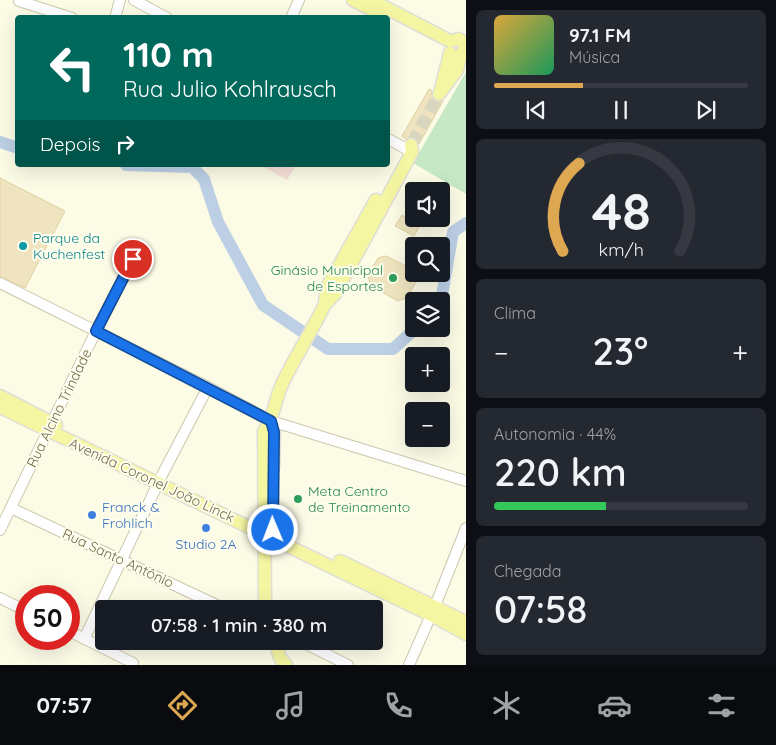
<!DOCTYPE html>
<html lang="pt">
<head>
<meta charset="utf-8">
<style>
	:root { --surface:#171b24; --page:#242831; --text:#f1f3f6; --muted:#9ea1a6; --line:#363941; --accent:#dea752 }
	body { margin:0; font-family:Quicksand,sans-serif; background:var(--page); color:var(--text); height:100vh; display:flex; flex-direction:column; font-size:19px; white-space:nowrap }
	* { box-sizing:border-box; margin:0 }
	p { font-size:16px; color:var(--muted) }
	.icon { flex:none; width:28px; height:28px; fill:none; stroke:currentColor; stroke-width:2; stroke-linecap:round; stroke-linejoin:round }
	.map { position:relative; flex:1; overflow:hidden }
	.drawer { display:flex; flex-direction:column; gap:10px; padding:10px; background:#0d0f14; width:310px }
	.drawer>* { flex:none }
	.hud { position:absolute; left:15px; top:15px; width:375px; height:152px; border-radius:5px; box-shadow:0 5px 20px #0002; background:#00695c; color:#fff; overflow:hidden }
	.controls { position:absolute; left:405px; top:182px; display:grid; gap:10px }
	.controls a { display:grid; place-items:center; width:45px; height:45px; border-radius:5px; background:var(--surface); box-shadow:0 5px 20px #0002; font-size:25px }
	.speed { position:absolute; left:15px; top:585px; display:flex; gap:10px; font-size:25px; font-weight:700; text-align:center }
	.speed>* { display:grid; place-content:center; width:65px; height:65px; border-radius:50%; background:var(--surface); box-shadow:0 5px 20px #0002; line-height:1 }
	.speed .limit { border:8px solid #d22; background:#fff; color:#111 }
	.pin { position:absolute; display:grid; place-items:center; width:42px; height:42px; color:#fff; margin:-21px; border:2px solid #fff; border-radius:50%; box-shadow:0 1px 5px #0007 }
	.me { position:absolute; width:55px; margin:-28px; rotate:359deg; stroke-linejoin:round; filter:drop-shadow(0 0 4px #0008) }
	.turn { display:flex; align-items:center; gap:18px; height:105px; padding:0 25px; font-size:22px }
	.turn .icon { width:65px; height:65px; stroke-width:2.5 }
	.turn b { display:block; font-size:35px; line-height:42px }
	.then { display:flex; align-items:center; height:48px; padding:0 25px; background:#0003; gap:10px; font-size:19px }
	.big { font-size:38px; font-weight:600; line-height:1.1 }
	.drawer .tile { flex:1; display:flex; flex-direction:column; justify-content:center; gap:8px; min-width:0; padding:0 18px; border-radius:8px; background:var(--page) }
	.drawer .dial { align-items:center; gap:0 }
	.dial svg { height:130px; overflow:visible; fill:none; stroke:var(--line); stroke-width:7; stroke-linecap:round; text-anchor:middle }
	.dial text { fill:var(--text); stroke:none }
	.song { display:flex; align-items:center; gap:15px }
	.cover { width:60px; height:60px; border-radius:8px; background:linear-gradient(135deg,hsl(40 70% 55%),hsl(150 70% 35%)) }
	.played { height:5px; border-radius:2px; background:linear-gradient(90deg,var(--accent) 35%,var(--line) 35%) }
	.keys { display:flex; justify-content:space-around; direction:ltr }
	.heat { display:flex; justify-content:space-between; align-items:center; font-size:28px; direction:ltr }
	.charge { height:8px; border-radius:4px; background:linear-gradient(90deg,#34c759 44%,var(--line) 0) }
	.trip { position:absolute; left:95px; top:600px; width:288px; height:50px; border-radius:5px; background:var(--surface); box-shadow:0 5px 20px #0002; font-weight:600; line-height:50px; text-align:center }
	.tab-bar { display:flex; height:80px; justify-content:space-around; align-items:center; background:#090b0e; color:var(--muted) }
	.tab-bar .icon { width:35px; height:35px }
	.tab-bar .selected { color:var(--accent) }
	.tab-bar b { font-size:22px; color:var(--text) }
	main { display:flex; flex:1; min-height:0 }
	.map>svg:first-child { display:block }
	.medical { fill:#f8e2da }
	.green { fill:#c6e8c5 }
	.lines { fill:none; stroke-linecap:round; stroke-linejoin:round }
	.river { stroke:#bccfe4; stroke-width:12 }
	.building { fill:#efe4bf; stroke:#e1d1a1 }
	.major-tunnel { stroke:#d9d6c0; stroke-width:12; stroke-dasharray:12 6; stroke-linecap:butt }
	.minor-casing { stroke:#ccc7ad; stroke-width:12 }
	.major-casing { stroke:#e0ded8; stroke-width:15 }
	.minor { stroke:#fff; stroke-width:10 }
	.major { stroke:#f5f6a2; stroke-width:12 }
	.route-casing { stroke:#114b97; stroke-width:12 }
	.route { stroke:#1a73e8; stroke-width:9 }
	.culture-dot { fill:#0f9aa8; stroke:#fefeec; stroke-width:2 }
	.leisure-dot { fill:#2e9e5b; stroke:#fefeec; stroke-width:2 }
	.shop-dot { fill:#3f7fe0; stroke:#fefeec; stroke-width:2 }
	.labels { text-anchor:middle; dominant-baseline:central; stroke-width:4; stroke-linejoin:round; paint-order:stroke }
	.culture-label { font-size:14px; fill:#0d838f; stroke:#fefeec; text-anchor:start }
	.leisure-label { font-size:14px; fill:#27864d; stroke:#fefeec; text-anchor:end }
	.street-label { font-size:14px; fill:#73694c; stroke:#fefeec }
	.shop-label { font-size:14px; fill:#366cbe; stroke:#fefeec; text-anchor:start }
</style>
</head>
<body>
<main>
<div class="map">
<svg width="466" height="665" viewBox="0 0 466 665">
	<rect width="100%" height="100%" fill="#fbfbe6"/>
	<path class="medical" d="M260,165H296L287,180Z"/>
	<path class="green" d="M466,72V194L413,163Z"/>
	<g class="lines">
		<g class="river">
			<path d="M0,142L18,148"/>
			<path d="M126,165L192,167L204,179L218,222L263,305L328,349H393L415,329"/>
			<path d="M441,301L453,232L466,223"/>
		</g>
	</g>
	<g class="building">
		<path d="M429,89L432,91L431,97L434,100L439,102L443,101L419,144L414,138L406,139L402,136Z"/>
		<path d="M0,178L65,211L25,288L0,276Z"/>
		<path d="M402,215L420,225L414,236L395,226Z"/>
		<path d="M386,256L414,270L417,280L407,298L398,301L371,286L368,276L378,258Z"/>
	</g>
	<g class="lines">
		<path class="major-tunnel" d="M412,143L439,94"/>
		<defs>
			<g id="minor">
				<path d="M134,0L167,18"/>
				<path d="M19,1L72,18"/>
				<path d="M115,18L120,0"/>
				<path d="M291,18L299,0"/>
				<path d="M388,139L412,152"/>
				<path d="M0,283L208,387L271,421L466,481"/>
				<path d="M11,508L225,609"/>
				<path d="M0,530L96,331L133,259"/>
				<path d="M0,598L26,611"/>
				<path d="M69,631L133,663"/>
				<path d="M84,639L162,475L208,387"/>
				<path d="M306,644L348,665"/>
				<path d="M409,665L435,606L466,528"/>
			</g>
			<g id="major">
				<path d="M353,0L380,14"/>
				<path d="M371,0L450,41"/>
				<path d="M441,89L450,53"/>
				<path d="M439,94L457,70L461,54L465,49L464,43L459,39L450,41"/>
				<path d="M325,304L326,289L376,200"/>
				<path d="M0,396L56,425"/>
				<path d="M0,407L431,615L466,634"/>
				<path d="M271,421L274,432L273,468"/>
				<path d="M340,561L466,622"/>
				<path d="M265,609L264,431C274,417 275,400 282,384C295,357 312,331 325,304L335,294L412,152L411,145"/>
				<path d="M275,641L280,658L286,665"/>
			</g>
		</defs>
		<use href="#minor" class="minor-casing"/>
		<use href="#major" class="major-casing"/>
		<use href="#minor" class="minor"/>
		<use href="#major" class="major"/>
	</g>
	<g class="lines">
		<defs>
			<path id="route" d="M133,259L96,331L271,421L274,432L273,530"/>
		</defs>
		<use href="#route" class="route-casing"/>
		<use href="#route" class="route"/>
	</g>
	<circle class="culture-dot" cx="23" cy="246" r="5"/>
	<g class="leisure-dot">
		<circle cx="393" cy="278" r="5"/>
		<circle cx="298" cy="499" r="5"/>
	</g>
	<g class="shop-dot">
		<circle cx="92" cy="515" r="5"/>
		<circle cx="206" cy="528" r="5"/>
	</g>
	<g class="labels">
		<g class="culture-label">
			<text x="33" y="238">Parque da<tspan x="33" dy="16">Kuchenfest</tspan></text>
		</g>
		<g class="leisure-label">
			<text x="383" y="270">Ginásio Municipal<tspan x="383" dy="16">de Esportes</tspan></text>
			<text x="308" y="491" text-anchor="start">Meta Centro<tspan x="308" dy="16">de Treinamento</tspan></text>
		</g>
		<g class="street-label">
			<text transform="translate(59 408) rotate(-64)">Rua Alcino Trindade</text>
			<text transform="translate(152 480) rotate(25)">Avenida Coronel João Linck</text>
			<text transform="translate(118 558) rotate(25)">Rua Santo Antônio</text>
		</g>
		<g class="shop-label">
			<text x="102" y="507">Franck &amp;<tspan x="102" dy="16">Frohlich</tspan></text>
			<text x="206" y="544" text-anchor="middle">Studio 2A</text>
		</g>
	</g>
</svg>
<div class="controls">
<a><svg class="icon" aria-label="sound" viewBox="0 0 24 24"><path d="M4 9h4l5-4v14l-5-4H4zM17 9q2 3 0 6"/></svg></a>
<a><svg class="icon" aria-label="search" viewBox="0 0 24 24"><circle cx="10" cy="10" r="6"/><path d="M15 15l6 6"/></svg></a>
<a><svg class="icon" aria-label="layers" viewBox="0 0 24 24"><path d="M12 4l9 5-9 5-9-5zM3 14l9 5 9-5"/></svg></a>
<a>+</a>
<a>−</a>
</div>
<div class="speed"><div class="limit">50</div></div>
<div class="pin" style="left:133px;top:259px;background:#d93025"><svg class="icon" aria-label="arrive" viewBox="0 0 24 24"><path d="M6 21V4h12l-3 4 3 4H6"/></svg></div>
<svg class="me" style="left:273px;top:530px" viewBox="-20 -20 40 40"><circle r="17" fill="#1a73e8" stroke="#fff" stroke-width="3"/><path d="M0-11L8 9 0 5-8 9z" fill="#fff"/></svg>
<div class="trip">07:58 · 1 min · 380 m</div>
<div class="hud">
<div class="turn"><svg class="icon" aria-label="left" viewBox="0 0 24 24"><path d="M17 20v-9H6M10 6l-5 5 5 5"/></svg><div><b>110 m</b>Rua Julio Kohlrausch</div></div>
<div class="then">Depois<svg class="icon" aria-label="right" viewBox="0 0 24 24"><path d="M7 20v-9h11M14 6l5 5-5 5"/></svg></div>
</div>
</div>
<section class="drawer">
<div class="tile">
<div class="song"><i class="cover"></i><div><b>97.1 FM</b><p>Música</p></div></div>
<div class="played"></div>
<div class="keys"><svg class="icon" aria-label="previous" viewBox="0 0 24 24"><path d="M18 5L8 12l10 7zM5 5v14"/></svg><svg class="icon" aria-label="pause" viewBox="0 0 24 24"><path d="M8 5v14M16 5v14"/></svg><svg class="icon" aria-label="next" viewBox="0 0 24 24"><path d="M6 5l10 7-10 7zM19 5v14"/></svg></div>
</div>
<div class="tile dial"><svg viewBox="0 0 100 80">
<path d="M14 69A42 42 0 1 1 86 69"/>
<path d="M14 69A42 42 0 0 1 24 15" stroke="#dea752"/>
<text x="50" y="56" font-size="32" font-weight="700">48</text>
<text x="50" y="72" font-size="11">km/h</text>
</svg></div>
<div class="tile"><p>Clima</p>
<div class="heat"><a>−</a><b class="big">23°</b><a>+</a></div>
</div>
<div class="tile"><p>Autonomia · 44%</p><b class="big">220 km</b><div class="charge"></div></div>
<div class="tile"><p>Chegada</p><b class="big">07:58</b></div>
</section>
</main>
<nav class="tab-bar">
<b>07:57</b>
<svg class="icon selected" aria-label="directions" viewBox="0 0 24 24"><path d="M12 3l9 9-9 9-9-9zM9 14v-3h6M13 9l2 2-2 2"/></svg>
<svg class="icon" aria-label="music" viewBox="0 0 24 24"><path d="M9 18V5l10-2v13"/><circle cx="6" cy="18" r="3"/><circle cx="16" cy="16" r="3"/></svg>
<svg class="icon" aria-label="phone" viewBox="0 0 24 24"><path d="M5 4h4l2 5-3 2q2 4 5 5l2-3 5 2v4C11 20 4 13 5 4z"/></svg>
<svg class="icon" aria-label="climate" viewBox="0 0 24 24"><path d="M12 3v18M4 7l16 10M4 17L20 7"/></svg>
<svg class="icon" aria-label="car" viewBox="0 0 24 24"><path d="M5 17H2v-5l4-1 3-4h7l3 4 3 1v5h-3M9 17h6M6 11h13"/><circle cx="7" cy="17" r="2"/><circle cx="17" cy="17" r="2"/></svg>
<svg class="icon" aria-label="filters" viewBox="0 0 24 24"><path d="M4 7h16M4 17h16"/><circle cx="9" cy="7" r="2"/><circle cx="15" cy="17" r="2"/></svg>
</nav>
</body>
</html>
